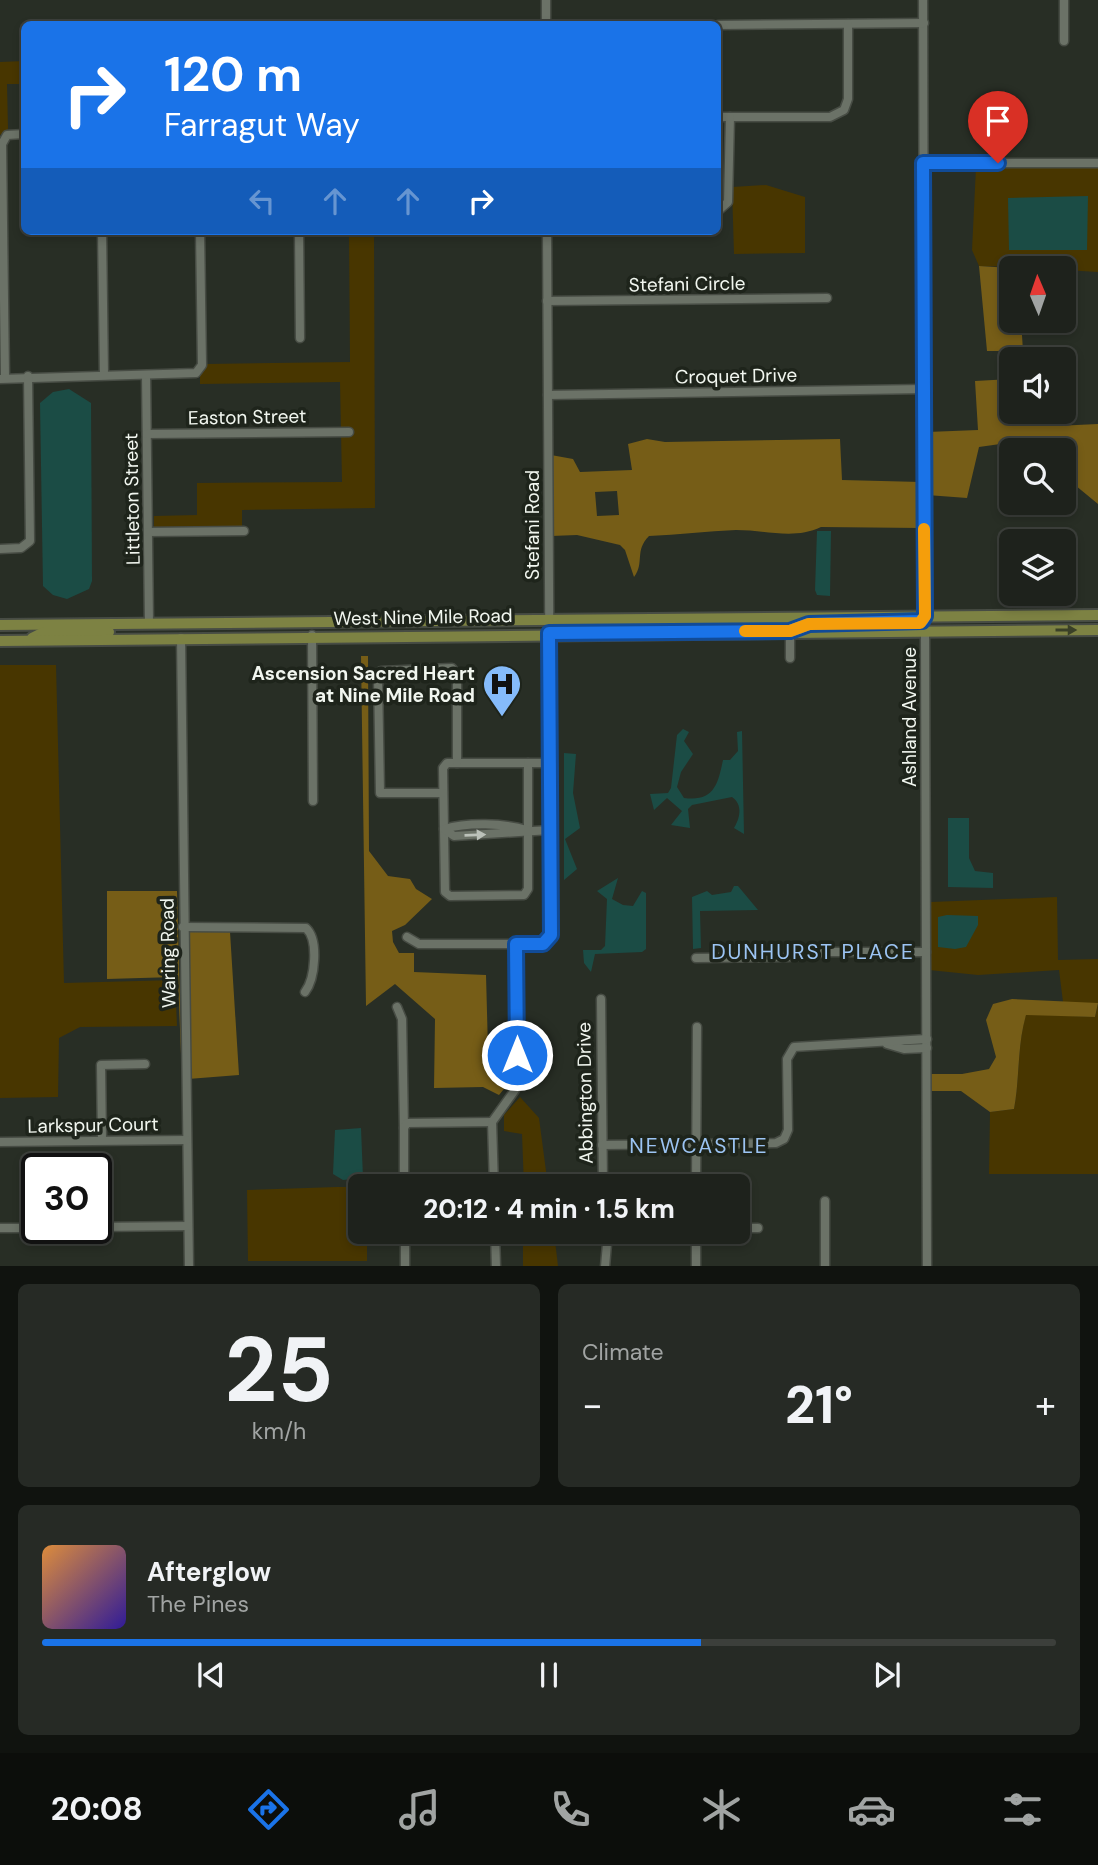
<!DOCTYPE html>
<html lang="en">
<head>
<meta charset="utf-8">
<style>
	:root { --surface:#1e221c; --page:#262a25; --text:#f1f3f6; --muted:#a1a4a3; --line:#3c3f3b; --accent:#1a73e8 }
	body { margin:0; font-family:"DM Sans",sans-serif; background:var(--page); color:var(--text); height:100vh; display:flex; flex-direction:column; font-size:26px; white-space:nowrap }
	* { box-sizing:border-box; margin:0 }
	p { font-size:23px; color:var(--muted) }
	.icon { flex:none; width:38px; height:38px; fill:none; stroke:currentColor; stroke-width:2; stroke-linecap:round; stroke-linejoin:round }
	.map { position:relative; height:1266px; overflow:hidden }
	.drawer { display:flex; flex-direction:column; gap:18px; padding:18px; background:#10130f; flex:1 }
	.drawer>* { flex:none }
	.hud { position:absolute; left:21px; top:21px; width:700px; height:214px; border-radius:10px; box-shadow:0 4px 10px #0003,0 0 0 2px var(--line); background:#1a73e8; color:#fff; overflow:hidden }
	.needle { width:46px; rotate:358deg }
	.buttons { position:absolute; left:999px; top:256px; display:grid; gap:14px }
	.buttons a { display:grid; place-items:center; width:77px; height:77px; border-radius:10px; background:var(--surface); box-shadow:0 4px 10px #0003,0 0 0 2px var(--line); font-size:35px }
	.speed { position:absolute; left:21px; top:1153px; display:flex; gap:14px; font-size:35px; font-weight:700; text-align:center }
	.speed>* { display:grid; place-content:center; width:91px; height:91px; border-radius:50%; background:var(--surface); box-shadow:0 4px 10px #0003,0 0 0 2px var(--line); line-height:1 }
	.speed .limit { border:4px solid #111; border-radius:10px; background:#fff; color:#111 }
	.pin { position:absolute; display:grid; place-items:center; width:60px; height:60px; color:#fff; margin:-72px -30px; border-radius:50% 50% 50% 0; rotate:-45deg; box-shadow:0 0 7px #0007 }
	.pin .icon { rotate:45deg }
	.me { position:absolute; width:77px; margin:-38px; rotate:0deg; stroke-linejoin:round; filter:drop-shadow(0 0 5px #0008) }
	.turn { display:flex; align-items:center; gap:24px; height:147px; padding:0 28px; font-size:32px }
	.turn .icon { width:91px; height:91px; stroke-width:2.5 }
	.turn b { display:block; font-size:49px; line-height:60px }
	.lanes { display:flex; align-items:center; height:66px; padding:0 28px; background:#0003; justify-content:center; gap:35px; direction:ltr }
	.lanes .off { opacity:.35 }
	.big { font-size:52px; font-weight:800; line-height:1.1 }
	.drawer .widget { flex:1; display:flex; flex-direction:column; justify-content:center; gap:10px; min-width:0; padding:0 24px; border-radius:10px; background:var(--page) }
	.drawer .dial { align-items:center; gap:0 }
	.dial b { font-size:91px; line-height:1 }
	.song { display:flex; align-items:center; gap:21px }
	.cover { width:84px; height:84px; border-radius:10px; background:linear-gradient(135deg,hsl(30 70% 55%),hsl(250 70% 35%)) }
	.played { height:7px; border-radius:4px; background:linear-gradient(90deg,var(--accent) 65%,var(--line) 65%) }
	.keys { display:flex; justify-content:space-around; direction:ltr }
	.heat { display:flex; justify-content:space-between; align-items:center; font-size:38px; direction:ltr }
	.drawer .tiles { flex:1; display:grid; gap:18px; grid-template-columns:1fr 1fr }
	.widget:last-child { grid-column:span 2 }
	.trip { position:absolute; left:348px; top:1174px; width:402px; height:70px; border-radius:10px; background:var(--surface); box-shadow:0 4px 10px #0003,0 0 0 2px var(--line); font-weight:800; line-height:70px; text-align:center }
	.tabs { display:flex; height:112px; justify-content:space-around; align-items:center; background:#0c0e0b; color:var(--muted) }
	.tabs .icon { width:49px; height:49px }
	.tabs .current { color:var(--accent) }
	.tabs b { font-size:32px; color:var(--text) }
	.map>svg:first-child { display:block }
	.green { fill:#483600 }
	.forest { fill:#765d17; fill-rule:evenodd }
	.water { fill:#1b4c45 }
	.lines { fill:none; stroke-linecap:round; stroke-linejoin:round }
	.minor-casing { stroke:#474c44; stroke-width:11 }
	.major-casing { stroke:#474c44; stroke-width:14 }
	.minor { stroke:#6b7267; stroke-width:8 }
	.major { stroke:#7d8243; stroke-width:10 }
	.oneway { fill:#3a4027 }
	.oneway2 { fill:#bbc1b9 }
	.route-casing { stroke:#114b97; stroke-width:18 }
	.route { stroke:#1a73e8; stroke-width:12 }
	.slow { stroke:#f59e0b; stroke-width:12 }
	.labels { text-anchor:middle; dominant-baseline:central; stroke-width:7; stroke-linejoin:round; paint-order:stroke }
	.street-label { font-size:19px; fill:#f1f6ef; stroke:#1e241b }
	.poi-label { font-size:19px; font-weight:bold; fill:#f1f6ef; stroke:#1e241b; text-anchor:end }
	.neighbourhood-label { font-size:21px; letter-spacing:2px; fill:#9cc4f3; stroke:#1e241b }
</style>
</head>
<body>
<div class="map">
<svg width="1098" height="1267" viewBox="0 0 1098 1267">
	<rect width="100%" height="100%" fill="#282e25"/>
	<g class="green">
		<path d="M24,61V84H7L8,129L0,135V62Z"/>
		<path d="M1098,166V272L1064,270V268L979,266L972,250L976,167Z"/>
		<path d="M766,185L805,197V253L734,254L732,187Z"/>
		<path d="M349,231H374L375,508L242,510V526L154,527V516L197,515V483L342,482L340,382L200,384V376L207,364L350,362Z"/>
		<path d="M56,665L64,983L175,980L177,1026L80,1027L59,1038L58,1097L0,1098V665Z"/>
		<path d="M1057,897L1058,960L1098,959V1174H989L990,1112L1014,1109C1020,1077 1017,1046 1026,1014L1095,1017L1098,1004L1063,1002L1059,970L978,975L929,970L931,902Z"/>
		<path d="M520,1097L539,1118L548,1186H524L522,1134L504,1131V1115Z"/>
		<path d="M360,1186V1232H367V1261H248L247,1190L367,1186Z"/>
		<path d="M523,1232H554L558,1266H523Z"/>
	</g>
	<g class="forest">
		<path d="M979,266L1011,268L1012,320H1021L1023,351H987Z"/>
		<path d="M1011,379L1012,411H1053L1055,426L1098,424V504L1064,476V450H1032L1022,441L979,447L967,498L927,495V432L978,430L975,381Z"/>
		<path d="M647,439L665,442L840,439L842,480L921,482V528L821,527C794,540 766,530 736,530C707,531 678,535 649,536C634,551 645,563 634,577L625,550L620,545L577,535L551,536V455L573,459L580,472L632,470L628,444ZM617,491L619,515L597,516L595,492Z"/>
		<path d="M361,656H368L369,851L388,876L410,879L416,889L432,899L405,925L392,931L393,942L399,953H414V972L486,975L488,1049L508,1084L499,1095L483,1087L434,1088L435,1019L395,984L366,1006Z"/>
		<path d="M107,891H177L182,1079L178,980L175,977L107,979Z"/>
		<path d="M186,931L230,932L239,1075L188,1079Z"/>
		<path d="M1012,999L1098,1003L1095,1017L1026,1015C1017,1046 1020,1077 1014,1109L990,1112L961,1091H930V1074H962L989,1069L996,1057L986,1020L993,1004Z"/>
	</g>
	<g class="water">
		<path d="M1088,196L1087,250H1009L1008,198Z"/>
		<path d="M69,389L91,403L92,581L89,589L67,599L53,595L43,586L40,403L53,392Z"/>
		<path d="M817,531H831L830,596L817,595L815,590Z"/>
		<path d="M683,729L689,732L684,741L693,754L681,772L677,787L684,798C714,802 718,784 723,760H730L738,751L737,732L742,731L744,834L734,828C739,820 744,805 732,797L692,805L688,809L690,828L671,825L682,811L667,798L654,810L650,794L668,793L671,788L677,735Z"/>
		<path d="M564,753L576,754L573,793L580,828L565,839L577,869L564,880Z"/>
		<path d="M948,818H969V858L975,871L993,873V888L948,887Z"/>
		<path d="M618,878L612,899L623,905L633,906L642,891L646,893V949L642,952L595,954L591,972L584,963L583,950H601L605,946L607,899L597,891Z"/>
		<path d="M734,886H738L758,910L700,911L701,948L693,949L692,897L707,891L712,895L731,892Z"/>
		<path d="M947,915L978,916V925L966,947L955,949L938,947V917Z"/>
		<path d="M361,1128L363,1178L343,1180L333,1174L335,1130Z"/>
	</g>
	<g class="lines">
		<defs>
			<g id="minor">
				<path d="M546,0V24"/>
				<path d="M923,0L927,1267"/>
				<path d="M718,25L924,23"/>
				<path d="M1064,41V0"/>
				<path d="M718,117H830L844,110L848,99V24"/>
				<path d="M923,163H1098"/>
				<path d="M718,211L728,202L730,117"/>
				<path d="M102,231L104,375"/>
				<path d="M299,231L300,338"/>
				<path d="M547,301L827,298"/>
				<path d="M146,375L149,624"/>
				<path d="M5,377L2,144L7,135L24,134"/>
				<path d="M0,379L196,373L202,365L200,231"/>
				<path d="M548,395L924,389"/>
				<path d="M147,434L349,432"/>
				<path d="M148,532L244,531"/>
				<path d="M0,549L21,548L30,541L28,376"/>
				<path d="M790,631V658"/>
				<path d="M312,635L313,801"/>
				<path d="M181,638L189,1267"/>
				<path d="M447,763H528V889L524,895L450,896L445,892L443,768Z"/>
				<path d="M528,763H550"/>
				<path d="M443,793H380L378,677L381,671L452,668L457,676V763"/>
				<path d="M527,830C503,823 468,822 444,829L454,836L550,830"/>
				<path d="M183,927L306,928C319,940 315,979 305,992"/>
				<path d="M407,937L419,944H538L546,942L551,935L547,231"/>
				<path d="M696,958L788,957L827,952H926"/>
				<path d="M601,999L603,1186"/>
				<path d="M397,1007L402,1019L404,1128"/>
				<path d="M887,1044L904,1049L927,1048"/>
				<path d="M102,1140L101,1065L145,1064"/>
				<path d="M0,1142L186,1140"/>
				<path d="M602,1145L776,1143L784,1139L788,1130L787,1059L794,1047L927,1039"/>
				<path d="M404,1186V1128L407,1123L492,1122"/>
				<path d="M494,1186L492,1122L515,1090L517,1083L516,944"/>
				<path d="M696,1186L697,1027"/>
				<path d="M825,1201V1267"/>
				<path d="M96,1227L188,1226"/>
				<path d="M0,1228H37"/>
				<path d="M738,1228H758"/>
				<path d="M405,1232V1267"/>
				<path d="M495,1232L496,1267"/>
				<path d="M696,1232V1267"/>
				<path d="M605,1267L608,1232"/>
			</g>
			<g id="major">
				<path d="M0,625L1098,615"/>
				<path d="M32,638L44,632H109"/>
				<path d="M0,641L1098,630"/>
			</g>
		</defs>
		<use href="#minor" class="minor-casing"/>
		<use href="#major" class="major-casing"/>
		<use href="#minor" class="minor"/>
		<use href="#major" class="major"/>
	</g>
	<defs><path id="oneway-solid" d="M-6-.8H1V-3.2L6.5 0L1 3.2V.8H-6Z" transform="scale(1.75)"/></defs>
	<use class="oneway" href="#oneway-solid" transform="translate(1066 630)"/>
	<use class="oneway2" href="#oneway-solid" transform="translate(475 835) rotate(-2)"/>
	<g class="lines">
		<defs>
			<path id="route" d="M517,1055L516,944H543L551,935L549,633L790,631L809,624L922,621L925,616L923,163H998"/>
		</defs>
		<use href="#route" class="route-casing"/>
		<use href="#route" class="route"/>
		<path class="slow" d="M745,631H790L809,624L920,623L925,616L924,529"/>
	</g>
	<defs>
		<symbol id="hospital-pin" viewBox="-11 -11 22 30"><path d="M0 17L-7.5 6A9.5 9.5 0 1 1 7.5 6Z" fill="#85bbfb" stroke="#1e241b"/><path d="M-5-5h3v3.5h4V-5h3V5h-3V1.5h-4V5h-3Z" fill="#111"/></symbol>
	</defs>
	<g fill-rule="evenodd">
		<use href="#hospital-pin" x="480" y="662" width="44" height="60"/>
	</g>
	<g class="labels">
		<g class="street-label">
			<text transform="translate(687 284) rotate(-1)">Stefani Circle</text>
			<text transform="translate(736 376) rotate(-1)">Croquet Drive</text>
			<text transform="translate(247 417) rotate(-1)">Easton Street</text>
			<text transform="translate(132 499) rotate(-91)">Littleton Street</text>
			<text transform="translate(532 525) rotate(-90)">Stefani Road</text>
			<text transform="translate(423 617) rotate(-1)">West Nine Mile Road</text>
			<text transform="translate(909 717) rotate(-90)">Ashland Avenue</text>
			<text transform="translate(168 953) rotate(-91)">Waring Road</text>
			<text transform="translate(585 1093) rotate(-91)">Abbington Drive</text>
			<text transform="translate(93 1125) rotate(-1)">Larkspur Court</text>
		</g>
		<g class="poi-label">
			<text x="475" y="673">Ascension Sacred Heart<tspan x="475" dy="22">at Nine Mile Road</tspan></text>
		</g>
		<g class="neighbourhood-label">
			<text x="813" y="952">DUNHURST PLACE</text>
			<text x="699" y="1146">NEWCASTLE</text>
		</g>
	</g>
</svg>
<div class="buttons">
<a><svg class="needle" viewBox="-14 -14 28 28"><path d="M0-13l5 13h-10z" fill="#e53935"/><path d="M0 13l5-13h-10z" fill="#a1a4a3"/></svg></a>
<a><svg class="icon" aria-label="sound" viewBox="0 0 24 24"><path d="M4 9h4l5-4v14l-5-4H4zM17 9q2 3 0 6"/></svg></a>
<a><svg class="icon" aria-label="search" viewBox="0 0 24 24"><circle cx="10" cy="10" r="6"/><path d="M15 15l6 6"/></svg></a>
<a><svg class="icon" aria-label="layers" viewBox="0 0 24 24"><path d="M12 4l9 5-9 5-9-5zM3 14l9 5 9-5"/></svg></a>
</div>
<div class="speed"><div class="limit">30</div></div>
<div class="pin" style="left:998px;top:163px;background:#d93025"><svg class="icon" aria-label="arrive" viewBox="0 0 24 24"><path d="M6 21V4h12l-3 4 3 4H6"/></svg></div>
<svg class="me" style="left:517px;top:1055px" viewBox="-20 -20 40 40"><circle r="17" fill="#1a73e8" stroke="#fff" stroke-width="3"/><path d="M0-11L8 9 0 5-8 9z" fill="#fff"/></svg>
<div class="trip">20:12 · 4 min · 1.5 km</div>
<div class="hud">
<div class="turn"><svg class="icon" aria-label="right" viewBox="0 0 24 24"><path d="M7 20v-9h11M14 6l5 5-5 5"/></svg><div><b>120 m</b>Farragut Way</div></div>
<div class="lanes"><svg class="icon off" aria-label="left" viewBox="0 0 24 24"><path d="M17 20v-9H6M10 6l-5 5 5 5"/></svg><svg class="icon off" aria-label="ahead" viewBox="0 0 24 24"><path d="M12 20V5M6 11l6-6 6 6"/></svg><svg class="icon off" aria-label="ahead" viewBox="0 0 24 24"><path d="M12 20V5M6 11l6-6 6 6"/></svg><svg class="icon" aria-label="right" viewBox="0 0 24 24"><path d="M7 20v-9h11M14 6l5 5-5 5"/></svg></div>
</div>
</div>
<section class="drawer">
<div class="tiles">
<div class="widget dial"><b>25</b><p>km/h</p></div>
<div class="widget"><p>Climate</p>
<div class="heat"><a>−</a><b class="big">21°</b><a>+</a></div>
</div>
<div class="widget">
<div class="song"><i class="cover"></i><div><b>Afterglow</b><p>The Pines</p></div></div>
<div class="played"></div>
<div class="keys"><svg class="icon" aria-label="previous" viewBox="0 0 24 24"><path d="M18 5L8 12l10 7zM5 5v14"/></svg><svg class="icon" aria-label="pause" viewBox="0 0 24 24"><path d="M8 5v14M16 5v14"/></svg><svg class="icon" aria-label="next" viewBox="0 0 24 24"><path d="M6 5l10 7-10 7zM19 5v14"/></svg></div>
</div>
</div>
</section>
<nav class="tabs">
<b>20:08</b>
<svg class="icon current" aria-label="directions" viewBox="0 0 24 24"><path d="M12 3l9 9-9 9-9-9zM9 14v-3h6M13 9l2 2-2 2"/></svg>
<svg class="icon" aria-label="music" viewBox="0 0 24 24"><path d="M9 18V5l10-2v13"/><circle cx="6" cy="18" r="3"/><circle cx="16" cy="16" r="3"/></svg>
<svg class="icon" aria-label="phone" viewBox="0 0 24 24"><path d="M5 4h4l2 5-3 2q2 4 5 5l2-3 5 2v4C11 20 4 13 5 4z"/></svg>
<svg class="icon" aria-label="climate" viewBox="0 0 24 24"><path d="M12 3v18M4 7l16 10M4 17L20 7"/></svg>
<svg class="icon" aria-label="car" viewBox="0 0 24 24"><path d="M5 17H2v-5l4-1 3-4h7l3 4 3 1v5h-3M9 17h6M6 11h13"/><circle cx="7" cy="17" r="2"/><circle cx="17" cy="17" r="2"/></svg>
<svg class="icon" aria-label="filters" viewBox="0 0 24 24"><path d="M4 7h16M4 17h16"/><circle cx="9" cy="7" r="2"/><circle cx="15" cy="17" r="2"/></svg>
</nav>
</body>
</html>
